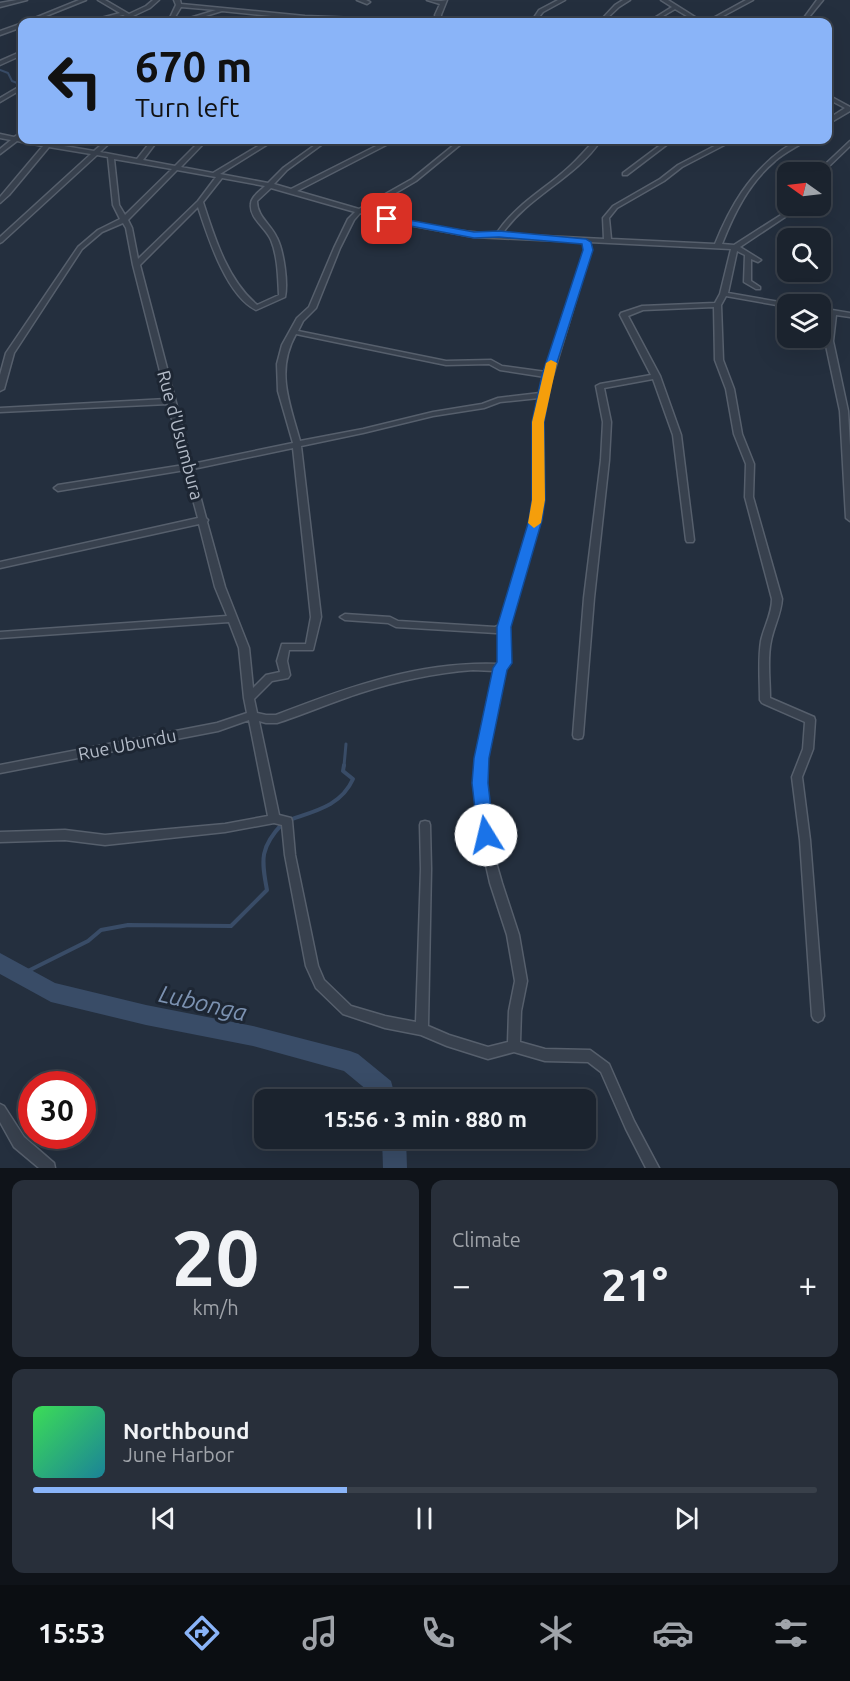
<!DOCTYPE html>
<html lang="en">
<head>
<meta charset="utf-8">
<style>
	:root { --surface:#1b232e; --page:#282f3a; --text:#f1f3f6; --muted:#a0a4aa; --line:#39404a; --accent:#8ab4f8 }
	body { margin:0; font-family:Ubuntu,sans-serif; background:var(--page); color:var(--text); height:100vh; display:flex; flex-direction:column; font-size:22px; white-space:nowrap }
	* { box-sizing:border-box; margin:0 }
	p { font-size:20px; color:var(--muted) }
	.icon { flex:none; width:33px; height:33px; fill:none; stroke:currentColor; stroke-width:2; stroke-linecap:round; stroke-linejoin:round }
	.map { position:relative; height:1168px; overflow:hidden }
	.panel { display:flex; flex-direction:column; gap:12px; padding:12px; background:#0f1319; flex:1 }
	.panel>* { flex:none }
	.top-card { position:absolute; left:18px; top:18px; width:814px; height:126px; border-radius:12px; box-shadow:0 6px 24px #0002,0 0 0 2px var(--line); background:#8ab4f8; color:#111; overflow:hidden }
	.needle { width:39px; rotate:284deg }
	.buttons { position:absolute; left:777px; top:162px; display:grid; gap:12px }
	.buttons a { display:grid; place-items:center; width:54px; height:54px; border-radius:12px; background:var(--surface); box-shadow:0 6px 24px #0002,0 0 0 2px var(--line); font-size:30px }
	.speed { position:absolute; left:18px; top:1071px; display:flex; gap:12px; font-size:30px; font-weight:700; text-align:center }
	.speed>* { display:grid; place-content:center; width:78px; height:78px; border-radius:50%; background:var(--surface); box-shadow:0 6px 24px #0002,0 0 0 2px var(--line); line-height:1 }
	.speed .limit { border:9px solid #d22; background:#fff; color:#111 }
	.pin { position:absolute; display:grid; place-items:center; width:51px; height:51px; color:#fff; margin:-26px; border-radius:12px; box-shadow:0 3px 9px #0006 }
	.me { position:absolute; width:66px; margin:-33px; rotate:351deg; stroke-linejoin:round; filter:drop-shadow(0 0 4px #0008) }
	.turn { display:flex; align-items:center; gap:21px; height:126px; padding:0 18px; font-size:27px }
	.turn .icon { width:78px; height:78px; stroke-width:2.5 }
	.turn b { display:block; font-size:42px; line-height:51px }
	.big { font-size:45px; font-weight:600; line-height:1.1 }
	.panel .tile { flex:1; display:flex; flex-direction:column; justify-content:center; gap:9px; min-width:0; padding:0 21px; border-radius:12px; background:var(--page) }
	.panel .dial { align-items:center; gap:0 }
	.dial b { font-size:78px; line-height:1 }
	.song { display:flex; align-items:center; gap:18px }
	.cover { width:72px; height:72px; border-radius:9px; background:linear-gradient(135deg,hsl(130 70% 55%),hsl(190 70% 35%)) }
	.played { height:6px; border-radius:3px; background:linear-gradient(90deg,var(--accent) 40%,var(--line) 40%) }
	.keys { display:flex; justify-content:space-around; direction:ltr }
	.heat { display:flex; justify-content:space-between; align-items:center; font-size:33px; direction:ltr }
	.panel .tiles { flex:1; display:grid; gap:12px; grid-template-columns:1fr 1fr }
	.tile:last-child { grid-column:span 2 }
	.trip { position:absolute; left:254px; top:1089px; width:342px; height:60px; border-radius:12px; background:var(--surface); box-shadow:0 6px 24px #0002,0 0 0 2px var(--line); font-weight:600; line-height:60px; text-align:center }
	.tabs { display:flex; height:96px; justify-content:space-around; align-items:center; background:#0b0e12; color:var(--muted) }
	.tabs .icon { width:42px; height:42px }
	.tabs .on { color:var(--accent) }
	.tabs b { font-size:27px; color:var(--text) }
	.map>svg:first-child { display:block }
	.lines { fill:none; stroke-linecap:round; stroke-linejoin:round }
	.stream-far2 { stroke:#394c67; stroke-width:2 }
	.stream-far1 { stroke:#394c67; stroke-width:3 }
	.stream { stroke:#394c67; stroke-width:4 }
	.river { fill:#394c67; fill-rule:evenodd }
	.minor-casing { stroke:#565f6c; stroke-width:3 }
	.minor { fill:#38414e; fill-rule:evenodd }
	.route { fill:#1a73e8; stroke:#114b97; stroke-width:1.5 }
	.slow { fill:#f59e0b }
	.labels { text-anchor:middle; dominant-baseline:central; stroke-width:6; stroke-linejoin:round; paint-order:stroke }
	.street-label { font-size:18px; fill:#b4bcc9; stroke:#1d2633 }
	.near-water-label { font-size:24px; font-style:italic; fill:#7c92b1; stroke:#1d2633 }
</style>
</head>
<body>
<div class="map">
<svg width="850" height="1168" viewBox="0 0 850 1168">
	<rect width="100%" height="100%" fill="#242f3e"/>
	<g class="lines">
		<path class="stream-far2" d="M0,70L8,73L12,81L22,85"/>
		<path class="stream-far1" d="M344,766L346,744"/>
		<g class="stream">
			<path d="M289,820C315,811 341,806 353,779L343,771L344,765"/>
			<path d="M20,975L88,941L101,930L128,925L231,926L267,890C261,859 260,847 283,823"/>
		</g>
		<g class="river">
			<path d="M0,953L55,983L146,1005L253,1026L350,1051L358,1054L391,1081L396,1100H373V1095L344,1071L253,1046L146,1025L51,1002L0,974Z"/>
			<path d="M382,1138H406L407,1168H383Z"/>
		</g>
		<defs>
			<g id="minor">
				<path d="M17,0H27L0,7V3Z"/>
				<path d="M79,0H86L31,22H25Z"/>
				<path d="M98,0H105L129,14L146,6L153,0H159L150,8L133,16L141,22H136L123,15L96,22H90V21L120,13Z"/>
				<path d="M174,0H180L181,4L305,16L382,19L385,21L381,22L307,20L305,22H301L302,19L222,11L186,22H180V21L216,10L181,7L172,22H168L176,5Z"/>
				<path d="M357,0H366L370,2L367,4Z"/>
				<path d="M427,0L441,1L447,0L441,15V22H437L435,15L440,4Z"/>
				<path d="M558,0H565L543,12L535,22H531L539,10Z"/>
				<path d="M623,0H630L619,7L603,22H599L615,5Z"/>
				<path d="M661,0H668L703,22H697L675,9L653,22H648L672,7Z"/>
				<path d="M746,0H753L712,22H706Z"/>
				<path d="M817,0H823L805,22H801Z"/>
				<path d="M20,24H22V27L0,35V31Z"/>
				<path d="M20,52H22V55L0,65V61Z"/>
				<path d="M22,85V89L0,102V98Z"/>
				<path d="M828,95L850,107V111L828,124V119L845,108L828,99Z"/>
				<path d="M0,134L14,137L19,134L22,136L20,138L22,140L46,143L50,140L53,142L52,144L94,151L107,140H113L100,152L137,159L152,140H158L143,160L175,166L201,140H207L181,167L213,173L268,140H274L273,141L220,174L268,183L283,168L322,140H328L287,170L274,184L291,189L388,140H395L394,141L297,191L359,209L412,179L460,140H466L416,181L365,211C406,222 453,232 496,234C517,203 543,191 569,167C578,159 586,149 595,140H601C576,178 528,196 502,234L604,239L603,218L613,206L660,179L678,165L726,140H733L732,141L682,167L664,181L617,208L609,218L611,239L715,244C730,207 749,174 782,150C789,145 798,139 807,140C797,147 785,152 775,161C749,183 734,213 722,244L734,245L781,215L788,205L793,206L785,217L740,247L761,260L758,262L751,259V281L760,287V289H756L744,282L745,255L737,251L728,293L791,304H788V307L726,296L721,305L723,360L734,389L742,434L754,464L753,497L782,599C781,614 774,626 771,641C767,659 770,679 770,698L814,717L815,720L813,749L802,777L810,840L824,1016L822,1020L818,1022L814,1020L812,1016L800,840L792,777L803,749L805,722L762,703L760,700C760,681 758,660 761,641C764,627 772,614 772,599L745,497L746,464L734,434L726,389L715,360L714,307L643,310L628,316L660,376L681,435L694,540L693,542H687L686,540L673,435L653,379L604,388L611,422L609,460L594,598L583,735L582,738L578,739L574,738L573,735L584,598L601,460L603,422L596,386L600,384L651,375L620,315L621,313L642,306L715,303L720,294L731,249L589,242L591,250L547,395L542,422V500L539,520L509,627V663L505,669L487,758L485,783L493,852L502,883L519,935L527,981L521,1011L520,1042L545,1049L590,1050L609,1064L634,1121L659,1168H646L626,1129L601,1072L588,1062L545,1061L514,1052L488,1059L447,1046L421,1035L385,1028L343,1014L316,988L306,966L285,855L282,825L274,823L225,832L105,845L65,840L0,842V832L65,830L105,835L225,824L268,816L249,720L218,731L0,773V765L217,723L247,713L244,698L239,648L229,622L0,638V632L227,616L215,587L199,524L0,568V562L198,518L185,470L58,491L54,488L58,485L184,465L168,404L0,412V408L167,399L133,265L126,228L123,223L102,232L82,249L14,353L4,389L0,391V375L6,353L78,247L98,230L120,219L113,205L108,157L97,155L2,242L0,243V237L91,154L49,147L9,195L0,203V197L43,146L17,141L0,154V149L11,140L0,138ZM114,159L172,169L125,215L119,205ZM177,170L216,177L198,201L138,259L132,228L128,220ZM222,178L265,186C260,191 251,197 251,204C249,218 266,228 271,240C278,257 278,277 279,295L257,305C227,279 215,239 203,202ZM271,188L355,212L348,219L334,248L309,307L297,318L282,345L277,364L278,391L293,443L192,464L140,265L198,207C208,237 226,295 256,310L285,297C288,283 284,252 277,238C271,224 257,217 257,201ZM360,213L387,221L474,237L583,242L585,250L546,372L502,366L491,360L446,361L298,331L303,321L316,308L340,248L354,220ZM296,334L446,365L489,364L500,370L545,377L540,393L498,398L482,404L433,412L363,429L300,441C290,404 275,371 296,334ZM539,398L534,422V500L531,520L500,625L495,627L398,621L390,617L345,614L340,617L345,620L388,623L396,627L496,633L499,632V662L498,664C420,661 348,687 276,715H266L257,713L254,699L272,681L288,678L290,675L287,661L289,650H313L321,617L301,446L363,433L433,416L484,408L500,402ZM293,448L311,617L306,644H282L277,661L280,672L266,675L253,688L249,648L225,587L207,522L208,520L206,518L193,469ZM473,670L495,671L477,758L475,783L483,852L490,883L507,935L515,981L509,1011L508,1042L488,1047L449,1035L428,1026L431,869L430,825L429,822L425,821L421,822L420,825L421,869L416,1022L385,1016L351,1006L324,980L318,966L295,855L292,821L291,818L279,815L259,721L266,723H277C305,714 332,702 360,693C397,681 434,673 473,670Z"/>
				<path d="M667,140H673L627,175H623V173Z"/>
				<path d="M850,141V146L822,173L817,172Z"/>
				<path d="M820,308L850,313V317L836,315L833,341L848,411L850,446V521L846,518L840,411L825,341L829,314L820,312Z"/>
				<path d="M0,1104L4,1106L24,1137L54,1163L55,1168H39L14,1147L0,1122Z"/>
			</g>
		</defs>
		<use href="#minor" class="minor-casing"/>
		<use href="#minor" class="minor"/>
	</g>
	<path class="route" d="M387,216L474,232L499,231L586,239L591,242L593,250L553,375L544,422L545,500L542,520L511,627L512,663L507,670L489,758L488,783L494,835L492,840L486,842L480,840L478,835L472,783L474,758L493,668L497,662V627L529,520L532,500V422L542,375L583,250L582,244L499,237L474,238L384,221V217Z"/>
	<path class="slow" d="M551,360L557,363L544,422L545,500L541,523L534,528L528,523L532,500V422L546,363Z"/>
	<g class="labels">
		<g class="street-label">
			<text transform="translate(181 435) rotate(75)">Rue d'Usumbura</text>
			<text transform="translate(127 744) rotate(-11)">Rue Ubundu</text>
		</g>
		<g class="near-water-label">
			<text transform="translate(203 1003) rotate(13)">Lubonga</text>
		</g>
	</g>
</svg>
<div class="buttons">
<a><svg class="needle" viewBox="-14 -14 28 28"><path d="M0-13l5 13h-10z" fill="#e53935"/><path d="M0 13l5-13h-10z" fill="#a0a4aa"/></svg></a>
<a><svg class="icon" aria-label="search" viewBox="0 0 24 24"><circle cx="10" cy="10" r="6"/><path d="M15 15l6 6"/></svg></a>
<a><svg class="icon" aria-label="layers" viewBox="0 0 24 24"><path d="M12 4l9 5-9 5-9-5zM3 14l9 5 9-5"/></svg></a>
</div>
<div class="speed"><div class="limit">30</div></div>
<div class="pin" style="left:387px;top:219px;background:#d93025"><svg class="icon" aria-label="arrive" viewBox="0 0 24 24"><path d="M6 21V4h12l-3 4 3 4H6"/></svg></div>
<svg class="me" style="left:486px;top:835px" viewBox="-20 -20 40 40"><circle r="19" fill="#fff"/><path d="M0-13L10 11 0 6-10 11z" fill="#1a73e8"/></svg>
<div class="trip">15:56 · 3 min · 880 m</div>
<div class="top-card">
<div class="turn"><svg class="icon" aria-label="left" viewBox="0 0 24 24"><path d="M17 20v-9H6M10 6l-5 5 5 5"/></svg><div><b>670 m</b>Turn left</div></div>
</div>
</div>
<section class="panel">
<div class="tiles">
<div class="tile dial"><b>20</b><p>km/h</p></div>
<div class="tile"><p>Climate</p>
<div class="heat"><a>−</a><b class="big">21°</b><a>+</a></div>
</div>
<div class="tile">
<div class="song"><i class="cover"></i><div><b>Northbound</b><p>June Harbor</p></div></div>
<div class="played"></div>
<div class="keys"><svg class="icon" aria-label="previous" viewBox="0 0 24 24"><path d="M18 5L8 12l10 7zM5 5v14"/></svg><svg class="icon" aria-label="pause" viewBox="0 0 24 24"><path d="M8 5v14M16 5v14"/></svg><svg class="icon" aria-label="next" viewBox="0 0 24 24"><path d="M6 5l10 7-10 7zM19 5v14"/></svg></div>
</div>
</div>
</section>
<nav class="tabs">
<b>15:53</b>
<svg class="icon on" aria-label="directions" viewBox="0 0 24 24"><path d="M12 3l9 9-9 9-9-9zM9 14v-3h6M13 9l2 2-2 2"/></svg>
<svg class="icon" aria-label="music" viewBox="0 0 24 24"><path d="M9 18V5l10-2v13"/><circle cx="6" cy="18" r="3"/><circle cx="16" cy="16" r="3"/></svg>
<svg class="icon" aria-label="phone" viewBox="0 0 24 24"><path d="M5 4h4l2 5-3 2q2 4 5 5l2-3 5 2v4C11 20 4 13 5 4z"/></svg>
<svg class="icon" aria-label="climate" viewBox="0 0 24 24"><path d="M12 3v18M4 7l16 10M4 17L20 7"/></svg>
<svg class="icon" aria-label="car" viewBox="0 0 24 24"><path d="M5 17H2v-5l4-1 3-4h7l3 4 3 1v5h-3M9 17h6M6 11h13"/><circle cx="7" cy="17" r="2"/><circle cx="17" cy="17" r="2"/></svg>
<svg class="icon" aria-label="filters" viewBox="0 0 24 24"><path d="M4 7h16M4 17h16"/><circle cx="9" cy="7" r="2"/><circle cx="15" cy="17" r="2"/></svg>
</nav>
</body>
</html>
